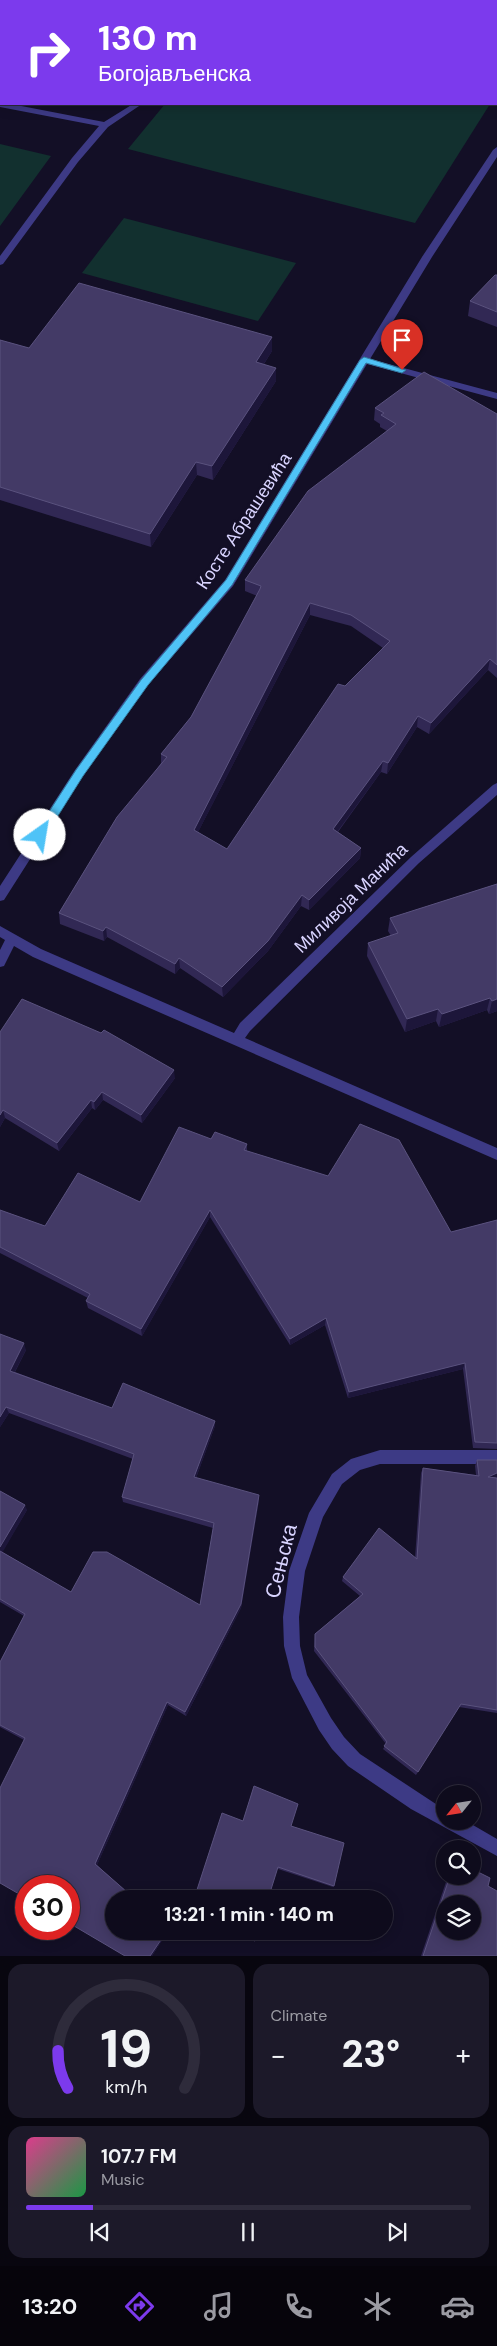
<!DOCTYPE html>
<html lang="en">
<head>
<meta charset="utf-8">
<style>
	:root { --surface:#0e0b1c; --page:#1c1929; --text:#f1f3f6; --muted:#9b9ba3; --line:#2e2b3b; --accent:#7c3aed }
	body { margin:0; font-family:"DM Sans",sans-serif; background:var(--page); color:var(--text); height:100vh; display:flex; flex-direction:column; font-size:19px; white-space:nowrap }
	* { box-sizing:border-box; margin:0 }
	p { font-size:16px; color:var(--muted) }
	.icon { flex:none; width:28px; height:28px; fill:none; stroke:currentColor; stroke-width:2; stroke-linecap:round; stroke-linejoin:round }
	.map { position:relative; height:1956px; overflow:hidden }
	.panel { display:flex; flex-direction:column; gap:8px; padding:8px; background:#08060f; flex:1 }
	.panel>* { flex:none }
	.guide { position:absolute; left:0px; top:0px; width:498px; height:105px; box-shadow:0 2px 12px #0003,0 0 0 1px var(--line); background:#7c3aed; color:#fff; overflow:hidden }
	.needle { width:32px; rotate:240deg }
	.buttons { position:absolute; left:436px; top:1785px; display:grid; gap:10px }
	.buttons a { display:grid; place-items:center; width:45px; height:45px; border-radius:50%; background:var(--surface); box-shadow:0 2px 12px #0003,0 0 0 1px var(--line); font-size:25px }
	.speed { position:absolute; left:15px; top:1875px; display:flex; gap:10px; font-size:25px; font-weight:700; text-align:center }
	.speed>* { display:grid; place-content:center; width:65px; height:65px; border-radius:50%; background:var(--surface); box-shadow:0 2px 12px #0003,0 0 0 1px var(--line); line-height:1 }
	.speed .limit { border:8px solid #d22; background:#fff; color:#111 }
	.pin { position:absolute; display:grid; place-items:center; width:42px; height:42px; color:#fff; margin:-51px -21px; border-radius:50% 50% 50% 0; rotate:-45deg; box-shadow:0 0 5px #0007 }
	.pin .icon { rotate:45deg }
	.me { position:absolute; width:55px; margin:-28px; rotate:32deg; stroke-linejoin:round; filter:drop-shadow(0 0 4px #0008) }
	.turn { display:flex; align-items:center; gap:18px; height:105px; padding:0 15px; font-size:22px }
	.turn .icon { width:65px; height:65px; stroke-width:2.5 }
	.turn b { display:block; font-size:35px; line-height:42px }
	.big { font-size:38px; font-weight:700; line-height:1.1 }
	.panel .card { flex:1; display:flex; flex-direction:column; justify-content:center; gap:8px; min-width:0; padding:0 18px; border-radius:15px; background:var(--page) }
	.panel .dial { align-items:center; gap:0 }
	.dial svg { height:130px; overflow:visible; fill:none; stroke:var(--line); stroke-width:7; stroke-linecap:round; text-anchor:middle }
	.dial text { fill:var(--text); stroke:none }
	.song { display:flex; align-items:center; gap:15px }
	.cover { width:60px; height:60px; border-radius:8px; background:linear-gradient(135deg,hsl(330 70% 55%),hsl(140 70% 35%)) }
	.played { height:5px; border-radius:2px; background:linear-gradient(90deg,var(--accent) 15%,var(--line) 15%) }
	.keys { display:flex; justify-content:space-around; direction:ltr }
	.heat { display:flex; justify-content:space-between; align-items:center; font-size:28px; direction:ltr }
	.panel .tiles { flex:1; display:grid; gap:8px; grid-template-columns:1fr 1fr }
	.card:last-child { grid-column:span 2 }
	.trip { position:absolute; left:105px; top:1890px; width:288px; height:50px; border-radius:25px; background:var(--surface); box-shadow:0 2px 12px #0003,0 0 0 1px var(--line); font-weight:700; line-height:50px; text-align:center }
	.tabs { display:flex; height:80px; justify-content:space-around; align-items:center; background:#06040b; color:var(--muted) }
	.tabs .icon { width:35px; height:35px }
	.tabs .active { color:var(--accent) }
	.tabs b { font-size:22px; color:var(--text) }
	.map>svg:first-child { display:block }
	.green { fill:#12302f }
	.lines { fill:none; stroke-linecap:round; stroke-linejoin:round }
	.minor { fill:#3d3a85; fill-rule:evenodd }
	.wall { fill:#312854; fill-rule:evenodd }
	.shaded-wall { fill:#1d163a }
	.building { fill:#433a66; stroke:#5a527e; fill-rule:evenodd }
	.route { fill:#4fc3f7; stroke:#337fa1 }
	.labels { text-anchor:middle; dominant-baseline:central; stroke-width:5; stroke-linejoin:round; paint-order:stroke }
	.street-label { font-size:18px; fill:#d9d4ff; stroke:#130f26 }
	.near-street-label { font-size:21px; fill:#d9d4ff; stroke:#130f26 }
</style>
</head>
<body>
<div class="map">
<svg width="497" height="1956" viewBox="0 0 497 1956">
	<rect width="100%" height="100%" fill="#130f26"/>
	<g class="green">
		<path d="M0,0H223L1,1V82Z"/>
		<path d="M248,0H497V92L496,1Z"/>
		<path d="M165,104H490L415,223L128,149Z"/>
		<path d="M0,144L51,156L0,226Z"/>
		<path d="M124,218L296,263L258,321L82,273Z"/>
	</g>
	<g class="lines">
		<g class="minor">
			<path d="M0,101L1,104H11L104,122L133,104H142L108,127L78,162L3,264L0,265V256L72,158L99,126L0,107Z"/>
			<path d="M497,147V157L432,257L370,359L497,393V399L367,364L233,586L148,685L83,776L4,900L0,901V886L75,770L140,679L225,580L422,257L493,150Z"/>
			<path d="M497,783V795L419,863L250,1031L245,1038L497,1148V1160L33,957L14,946L4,966L0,967V950L5,940L0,937V926L41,949L234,1033L240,1023L411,857L493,785Z"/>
			<path d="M380,1450H497V1464H380L360,1470L342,1484L323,1517L305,1571L299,1617L300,1646L307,1675L331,1718L344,1737L360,1754L445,1810V1821H466L497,1839V1856L411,1809L348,1766L332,1749L319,1730L292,1678L284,1646L283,1617L289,1571L309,1513L332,1474L351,1459Z"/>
		</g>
	</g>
	<g class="wall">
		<path d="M497,275V327L468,316L470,301Z"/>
		<path d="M0,340L29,348L272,351L264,364L276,381L213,480L197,475L151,547L0,500Z"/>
		<path d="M375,408L497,414V678L488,670L429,734L417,727L387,774L381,772L338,832L361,848L360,858L309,910L301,906L268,951L223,997L180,968L175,974L107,937L104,941L60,924L59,913L161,763V754L191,717L257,596L245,591V580L387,431L380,427V424L374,420ZM310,615L351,626L383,648L345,686L227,849L198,832Z"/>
		<path d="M497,884V1011L489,1014L487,1010L439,1027L436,1021L405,1032L367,956L368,943L391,936L388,931L390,918Z"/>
		<path d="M0,1032L175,1078L142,1123L103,1100L95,1110L92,1108L59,1151L5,1118L0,1127Z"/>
		<path d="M211,1139L247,1144V1151L451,1232L497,1220V1449L473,1448L463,1369L348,1398L325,1325L290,1345L210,1217L142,1336L88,1308L86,1301L88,1298L0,1253V1210L45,1226L140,1202Z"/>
		<path d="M0,1334L26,1350L15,1372L112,1408L215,1421V1426L196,1478L259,1500L241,1608L186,1716L168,1705L97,1865L168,1931L152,1956H125L24,1740L0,1727V1662L24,1616L0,1602V1491L27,1510L2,1552L71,1592L200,1605L213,1528L123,1502L122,1497L133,1459L9,1413L0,1427Z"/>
		<path d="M477,1460L496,1478H497V1713L459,1707L416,1775L383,1749L386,1744L314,1651L315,1634L360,1596L342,1581L343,1577L415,1558L421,1473L423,1468L476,1475L475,1466Z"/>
		<path d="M243,1821L291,1826L334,1886L333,1887L278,1869Z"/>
		<path d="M448,1876H472L488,1886L497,1956H421Z"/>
		<path d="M232,1931H258L255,1941Z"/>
	</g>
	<g class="shaded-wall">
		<path d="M272,337V351L256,376V362Z"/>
		<path d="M276,368V381L213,480L212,466Z"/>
		<path d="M196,462L197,475L151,547L150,534Z"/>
		<path d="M310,603V615L194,840V830Z"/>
		<path d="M490,659L488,670L429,734L431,723Z"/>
		<path d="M418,716L417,727L387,774L388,763Z"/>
		<path d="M383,761L381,772L332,839L333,829Z"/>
		<path d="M361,848L360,858L309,910V900Z"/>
		<path d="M302,895L301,906L268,951L223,997L222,987Z"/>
		<path d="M106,927L107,937L104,941L103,931Z"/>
		<path d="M179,958L180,968L175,974V964Z"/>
		<path d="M490,998L487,1010L439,1027L442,1014Z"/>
		<path d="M497,999V1011L489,1014L492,1001Z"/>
		<path d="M438,1009L436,1021L405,1032L407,1019Z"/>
		<path d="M174,1070L175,1078L142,1123L141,1115Z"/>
		<path d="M102,1092L103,1100L95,1110L94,1102Z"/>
		<path d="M91,1100L92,1108L59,1151L57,1143Z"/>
		<path d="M3,1110L5,1118L0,1127V1115Z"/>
		<path d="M210,1210V1217L142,1336L141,1329Z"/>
		<path d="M326,1318L325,1325L290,1345V1339Z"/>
		<path d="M24,1343L26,1350L12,1377L10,1371Z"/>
		<path d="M465,1363L463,1369L348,1398L349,1392Z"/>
		<path d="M6,1407L9,1413L0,1427V1417Z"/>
		<path d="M215,1421V1426L194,1483V1477Z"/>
		<path d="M497,1473V1477L485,1482L488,1477Z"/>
		<path d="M259,1495V1500L241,1608L186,1716L185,1712Z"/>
		<path d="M25,1505L27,1510L1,1555L0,1553V1547Z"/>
		<path d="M167,1702L168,1705L97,1865L95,1864Z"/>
		<path d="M167,1931H168L152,1956H150Z"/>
	</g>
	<g class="building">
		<path d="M495,275H497V312L470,301Z"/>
		<path d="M79,283L272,337L256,362L276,368L212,466L196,462L150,534L0,487V340L29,348Z"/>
		<path d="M424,372L497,414V665L490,659L431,723L418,716L388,763L383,761L333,829L361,848L309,900L302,895L268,941L222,987L179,958L175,964L106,927L103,931L59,913L117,817L167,757L161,754L191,717L260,589L261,586L245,580L308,491L396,424L381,415L384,413L375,408ZM310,603L351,615L390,641L345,686L338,684L227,849L194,830Z"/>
		<path d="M497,884V999L492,1001L490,998L442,1014L438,1009L407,1019L368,943L398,933L390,918Z"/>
		<path d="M22,999L101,1033L104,1030L174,1070L141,1115L102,1092L94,1102L91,1100L57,1143L3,1110L0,1115V1032Z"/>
		<path d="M360,1124L399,1140L451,1232L497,1220V1443L475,1442L465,1363L349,1392L326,1318L290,1339L210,1210L141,1329L86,1301L90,1294L0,1247V1210L45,1226L78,1173L140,1202L179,1127L211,1139L215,1132L247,1144L244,1150L328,1176Z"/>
		<path d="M0,1334L24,1343L10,1371L112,1408L123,1383L215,1421L194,1477L259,1495L241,1604L185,1712L167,1702L95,1864L135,1899H114V1931H167L150,1956H125L69,1923V1886H26V1898L0,1883V1788L25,1738L0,1725V1662L25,1614L0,1599V1551L71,1592L93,1552H107L200,1605L214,1523L122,1497L134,1454L6,1407L0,1417Z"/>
		<path d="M477,1460H497V1473L488,1477L497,1478V1710L461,1704L418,1772L384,1746L387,1742L315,1647V1634L363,1594L343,1577L379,1528L417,1559L423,1468L479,1476Z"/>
		<path d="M0,1491L25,1505L0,1547Z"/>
		<path d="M254,1786L298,1804L291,1826L344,1843L334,1886L278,1867L268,1899H194L222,1813L243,1821Z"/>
		<path d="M472,1869L490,1878L488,1886L497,1891V1956H423L450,1876H472ZM445,1904H472V1931H445Z"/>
		<path d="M234,1931H258L255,1941Z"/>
	</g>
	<path class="route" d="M364,357L406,370L402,373L366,363L232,585L148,685L83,776L44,838H36V832L76,770L141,680L226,580L360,360Z"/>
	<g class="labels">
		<g class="street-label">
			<text transform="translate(244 521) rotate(-57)">Косте Абрашевића</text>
			<text transform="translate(351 898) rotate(-44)">Миливоја Манића</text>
		</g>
		<g class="near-street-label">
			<text transform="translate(281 1561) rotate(-76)">Сењска</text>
		</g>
	</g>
</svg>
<div class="buttons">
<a><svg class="needle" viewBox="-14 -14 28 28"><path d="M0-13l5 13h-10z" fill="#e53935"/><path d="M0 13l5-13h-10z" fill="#9b9ba3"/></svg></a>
<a><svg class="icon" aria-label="search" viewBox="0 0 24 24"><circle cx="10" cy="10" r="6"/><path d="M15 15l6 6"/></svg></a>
<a><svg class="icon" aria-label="layers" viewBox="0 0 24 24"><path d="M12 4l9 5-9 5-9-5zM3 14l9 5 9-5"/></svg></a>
</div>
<div class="speed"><div class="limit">30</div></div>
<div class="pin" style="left:402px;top:370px;background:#d93025"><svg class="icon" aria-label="arrive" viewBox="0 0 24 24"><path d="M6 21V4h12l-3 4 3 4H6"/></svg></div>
<svg class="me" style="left:40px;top:835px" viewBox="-20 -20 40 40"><circle r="19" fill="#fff"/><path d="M0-13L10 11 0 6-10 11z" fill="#4fc3f7"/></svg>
<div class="trip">13:21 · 1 min · 140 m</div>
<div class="guide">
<div class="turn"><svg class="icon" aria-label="right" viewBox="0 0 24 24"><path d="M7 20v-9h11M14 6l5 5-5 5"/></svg><div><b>130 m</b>Богојављенска</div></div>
</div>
</div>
<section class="panel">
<div class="tiles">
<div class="card dial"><svg viewBox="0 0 100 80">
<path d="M14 69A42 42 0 1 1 86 69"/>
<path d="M14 69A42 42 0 0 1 8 46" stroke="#7c3aed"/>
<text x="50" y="56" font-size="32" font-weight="700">19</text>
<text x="50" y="72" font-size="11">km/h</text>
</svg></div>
<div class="card"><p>Climate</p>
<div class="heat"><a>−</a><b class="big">23°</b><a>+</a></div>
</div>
<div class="card">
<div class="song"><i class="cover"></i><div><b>107.7 FM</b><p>Music</p></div></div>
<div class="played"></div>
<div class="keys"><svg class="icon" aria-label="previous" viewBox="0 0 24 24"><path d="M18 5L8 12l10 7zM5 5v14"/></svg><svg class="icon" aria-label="pause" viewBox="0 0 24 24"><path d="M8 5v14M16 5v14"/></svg><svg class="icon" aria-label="next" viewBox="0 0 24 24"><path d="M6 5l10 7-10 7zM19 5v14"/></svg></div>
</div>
</div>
</section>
<nav class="tabs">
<b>13:20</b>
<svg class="icon active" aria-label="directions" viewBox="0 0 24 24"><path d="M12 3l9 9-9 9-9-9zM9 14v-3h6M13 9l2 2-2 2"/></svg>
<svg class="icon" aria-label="music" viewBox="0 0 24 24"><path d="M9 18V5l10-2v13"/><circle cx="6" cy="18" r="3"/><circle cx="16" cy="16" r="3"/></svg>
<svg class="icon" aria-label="phone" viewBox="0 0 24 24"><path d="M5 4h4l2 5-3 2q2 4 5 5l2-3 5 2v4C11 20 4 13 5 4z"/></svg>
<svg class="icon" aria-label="climate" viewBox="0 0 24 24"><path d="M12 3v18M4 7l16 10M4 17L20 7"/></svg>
<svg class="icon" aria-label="car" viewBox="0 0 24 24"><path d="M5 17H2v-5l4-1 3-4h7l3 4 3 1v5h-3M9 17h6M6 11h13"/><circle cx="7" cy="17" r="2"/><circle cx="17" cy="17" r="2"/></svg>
</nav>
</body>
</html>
